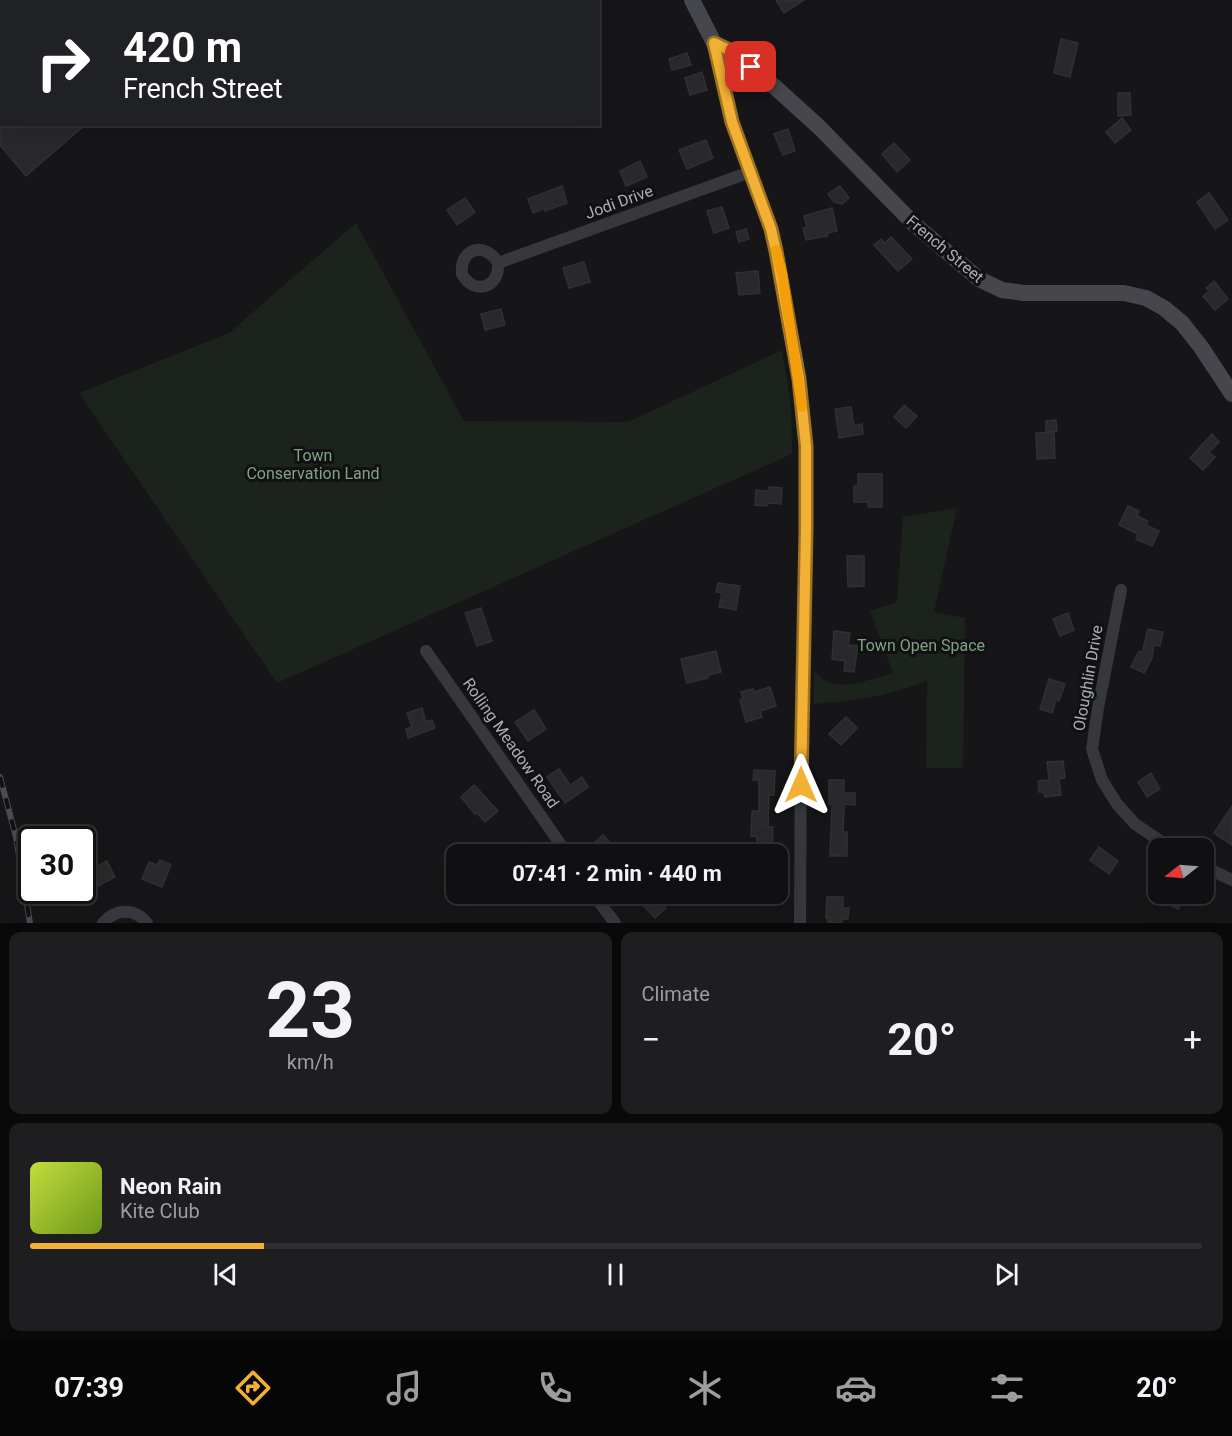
<!DOCTYPE html>
<html lang="en">
<head>
<meta charset="utf-8">
<style>
	:root { --surface:#101012; --page:#1e1e20; --text:#f1f3f6; --muted:#9c9d9f; --line:#303032; --accent:#f2b134 }
	body { margin:0; font-family:Roboto,sans-serif; background:var(--page); color:var(--text); height:100vh; display:flex; flex-direction:column; font-size:22px; white-space:nowrap }
	* { box-sizing:border-box; margin:0 }
	p { font-size:20px; color:var(--muted) }
	.icon { flex:none; width:33px; height:33px; fill:none; stroke:currentColor; stroke-width:2; stroke-linecap:round; stroke-linejoin:round }
	.map { position:relative; height:923px; overflow:hidden }
	.details { display:flex; flex-direction:column; gap:9px; padding:9px; background:#09090a; flex:1 }
	.details>* { flex:none }
	.banner { position:absolute; left:0px; top:0px; width:600px; height:126px; box-shadow:0 6px 24px #0002,0 0 0 2px var(--line); background:#202124; color:#fff; overflow:hidden }
	.needle { width:39px; rotate:253deg }
	.fabs { position:absolute; left:1148px; top:838px; display:grid; gap:12px }
	.fabs a { display:grid; place-items:center; width:66px; height:66px; border-radius:12px; background:var(--surface); box-shadow:0 6px 24px #0002,0 0 0 2px var(--line); font-size:30px }
	.speed { position:absolute; left:18px; top:826px; display:flex; gap:12px; font-size:30px; font-weight:700; text-align:center }
	.speed>* { display:grid; place-content:center; width:78px; height:78px; border-radius:50%; background:var(--surface); box-shadow:0 6px 24px #0002,0 0 0 2px var(--line); line-height:1 }
	.speed .limit { border:3px solid #111; border-radius:9px; background:#fff; color:#111 }
	.pin { position:absolute; display:grid; place-items:center; width:51px; height:51px; color:#fff; margin:-26px; border-radius:12px; box-shadow:0 3px 9px #0006 }
	.me { position:absolute; width:66px; margin:-33px; rotate:0deg; stroke-linejoin:round; filter:drop-shadow(0 0 4px #0008) }
	.turn { display:flex; align-items:center; gap:21px; height:126px; padding:0 24px; font-size:27px }
	.turn .icon { width:78px; height:78px; stroke-width:2.5 }
	.turn b { display:block; font-size:42px; line-height:51px }
	.big { font-size:45px; font-weight:700; line-height:1.1 }
	.details .widget { flex:1; display:flex; flex-direction:column; justify-content:center; gap:9px; min-width:0; padding:0 21px; border-radius:12px; background:var(--page) }
	.details .dial { align-items:center; gap:0 }
	.dial b { font-size:78px; line-height:1 }
	.song { display:flex; align-items:center; gap:18px }
	.cover { width:72px; height:72px; border-radius:9px; background:linear-gradient(135deg,hsl(70 70% 55%),hsl(80 70% 35%)) }
	.played { height:6px; border-radius:3px; background:linear-gradient(90deg,var(--accent) 20%,var(--line) 20%) }
	.keys { display:flex; justify-content:space-around; direction:ltr }
	.heat { display:flex; justify-content:space-between; align-items:center; font-size:33px; direction:ltr }
	.details .tiles { flex:1; display:grid; gap:9px; grid-template-columns:1fr 1fr }
	.widget:last-child { grid-column:span 2 }
	.trip { position:absolute; left:446px; top:844px; width:342px; height:60px; border-radius:12px; background:var(--surface); box-shadow:0 6px 24px #0002,0 0 0 2px var(--line); font-weight:700; line-height:60px; text-align:center }
	.tab-bar { display:flex; height:96px; justify-content:space-around; align-items:center; background:#060607; color:var(--muted) }
	.tab-bar .icon { width:42px; height:42px }
	.tab-bar .active { color:var(--accent) }
	.tab-bar b { font-size:27px; color:var(--text) }
	.map>svg:first-child { display:block }
	.green { fill:#1c231d }
	.building { fill:#29292c; stroke:#303034; stroke-width:1.5 }
	.lines { fill:none; stroke-linecap:round; stroke-linejoin:round }
	.lane { stroke:#37383d; stroke-width:6 }
	.street { stroke:#37383d; stroke-width:12 }
	.secondary { stroke:#45474d; stroke-width:16 }
	.rail-casing { stroke:#4a4c52; stroke-width:6 }
	.rail { stroke:#111113; stroke-width:4; stroke-dasharray:11; stroke-linecap:butt }
	.route-casing { stroke:#9d7322; stroke-width:15 }
	.route { stroke:#f2b134; stroke-width:10 }
	.slow { stroke:#f59e0b; stroke-width:10 }
	.labels { text-anchor:middle; dominant-baseline:central; stroke-width:6; stroke-linejoin:round; paint-order:stroke }
	.street-label { font-size:16px; fill:#a8adb8; stroke:#111113 }
	.park-label { font-size:16px; fill:#7fa381; stroke:#111113 }
</style>
</head>
<body>
<div class="map">
<svg width="1232" height="923" viewBox="0 0 1232 923">
	<rect width="100%" height="100%" fill="#161618"/>
	<g class="green">
		<path d="M356,223L464,421L628,422L782,350L791,404L792,454L277,683L79,393L229,333Z"/>
		<path d="M957,508L934,612L965,618L963,768H926L927,681C884,697 859,700 814,704V671C835,696 866,680 893,673L870,611L897,602L903,517Z"/>
	</g>
	<g class="building">
		<path d="M776,0H804L784,13Z"/>
		<path d="M1061,39L1078,43L1070,77L1054,73Z"/>
		<path d="M687,53L691,65L672,70L669,59Z"/>
		<path d="M702,72L707,90L690,95L685,78Z"/>
		<path d="M1118,93H1130L1131,115L1118,116Z"/>
		<path d="M1122,118L1131,130L1115,143L1106,132Z"/>
		<path d="M0,124H86L26,176L0,145Z"/>
		<path d="M788,129L795,151L783,155L774,134Z"/>
		<path d="M706,140L713,158L687,169L679,150Z"/>
		<path d="M894,143L910,160L897,172L882,154Z"/>
		<path d="M640,161L647,177L626,186L620,171Z"/>
		<path d="M562,186L567,203L545,211V208L533,213L528,199Z"/>
		<path d="M840,186L849,198L842,204L834,202L828,194Z"/>
		<path d="M1209,193L1228,220L1215,229L1197,202Z"/>
		<path d="M465,198L475,212L457,225L447,210Z"/>
		<path d="M722,207L729,228L714,233L707,211Z"/>
		<path d="M832,208L837,231L827,233L828,236L806,240L803,228L807,227L804,216Z"/>
		<path d="M746,229L749,239L739,242L736,232Z"/>
		<path d="M891,237L912,259L898,271L874,245L881,239L885,243Z"/>
		<path d="M584,262L590,282L569,288L563,268Z"/>
		<path d="M758,271L760,293L739,295L736,273Z"/>
		<path d="M1214,281L1228,299L1215,310L1203,296L1209,291L1206,288Z"/>
		<path d="M501,309L505,325L485,330L481,314Z"/>
		<path d="M904,405L917,416L906,428L894,417Z"/>
		<path d="M851,407L854,426L862,424L863,434L839,438L835,409Z"/>
		<path d="M1056,420L1057,431L1046,432V421Z"/>
		<path d="M1054,432L1055,458L1037,459L1036,433Z"/>
		<path d="M1212,434L1219,442L1209,452L1215,457L1203,470L1190,458Z"/>
		<path d="M858,474H882V507H868V502H854V486H858Z"/>
		<path d="M769,487L782,488L781,504L767,503V506L755,505L756,490L768,491Z"/>
		<path d="M1128,506L1139,511L1137,516L1148,521L1146,525L1159,531L1152,546L1136,539L1138,534L1119,525Z"/>
		<path d="M847,556H864V586L848,587Z"/>
		<path d="M718,583L740,586L736,610L719,607L722,593L716,592Z"/>
		<path d="M481,608L492,641L477,646L465,613Z"/>
		<path d="M1068,613L1074,630L1060,636L1053,619Z"/>
		<path d="M1148,629L1163,632L1160,646L1154,645L1152,658L1144,673L1131,667L1139,651L1142,653Z"/>
		<path d="M834,631L850,633L848,645L858,646L854,672L844,671L845,661L832,659Z"/>
		<path d="M716,651L721,672L708,675V678L687,683L681,659Z"/>
		<path d="M1049,679L1065,684L1059,701L1056,700L1052,713L1040,709Z"/>
		<path d="M770,687L776,706L760,711L762,717L746,722L740,700L743,699L741,692L753,689L754,692Z"/>
		<path d="M422,708L426,722L432,720L435,728L408,738L406,729L412,727L407,713Z"/>
		<path d="M534,710L546,729L528,741L515,722Z"/>
		<path d="M846,717L857,728L841,745L829,734Z"/>
		<path d="M1063,761L1065,778L1059,779L1061,795L1045,797L1044,792H1039L1038,781L1049,780L1047,762Z"/>
		<path d="M559,769L570,785L582,777L588,787L565,803L547,777Z"/>
		<path d="M754,770L775,771L774,795H769L768,827H773L772,851H757V837L751,836L752,811H759V780H753Z"/>
		<path d="M1151,773L1160,789L1147,797L1138,782Z"/>
		<path d="M829,780H844V793H855V805L844,804L843,832H847V856H830L832,804H829Z"/>
		<path d="M474,785L498,811L485,822L477,813L475,814L461,797Z"/>
		<path d="M1232,806V845L1214,833Z"/>
		<path d="M603,835L621,855H602L592,845Z"/>
		<path d="M523,842L527,855H511L508,846Z"/>
		<path d="M1099,847L1118,861L1109,874L1090,860Z"/>
		<path d="M160,860L171,865L162,887L142,879L149,862L157,865Z"/>
		<path d="M107,861L115,877L98,886L88,871Z"/>
		<path d="M649,894H654L666,908L655,918L640,902Z"/>
		<path d="M1148,894H1186L1178,909Z"/>
		<path d="M827,897H843V908H849L848,919H842V923H828V918H826Z"/>
	</g>
	<g class="lines">
		<path class="lane" d="M163,0L164,2"/>
		<g class="street">
			<path d="M714,43L732,122L771,229L781,273L799,379L806,446V530L801,713L800,923"/>
			<path d="M498,263C500,288 474,296 462,274C459,248 486,241 498,263L750,172"/>
			<path d="M1121,590L1098,708L1092,749L1102,780L1117,804L1135,824L1172,849"/>
			<path d="M426,651L568,855"/>
			<path d="M1203,866L1232,880"/>
			<path d="M593,894L615,923"/>
			<path d="M103,923C116,908 135,908 147,923"/>
		</g>
		<path class="secondary" d="M692,0L714,43L731,51L776,88L819,127L914,224L979,279L1002,290L1024,293H1124L1146,298L1164,308L1182,323L1201,347L1232,394"/>
		<defs>
			<path id="rail" d="M0,777L16,837L30,923"/>
		</defs>
		<use href="#rail" class="rail-casing"/>
		<use href="#rail" class="rail"/>
	</g>
	<g class="lines">
		<defs>
			<path id="route" d="M751,67L731,51L714,43L732,122L771,229L776,251L799,379L806,446V530L801,785"/>
		</defs>
		<use href="#route" class="route-casing"/>
		<use href="#route" class="route"/>
		<path class="slow" d="M776,250L782,273L802,407"/>
	</g>
	<g class="labels">
		<g class="street-label">
			<text transform="translate(619 202) rotate(-20)">Jodi Drive</text>
			<text transform="translate(945 249) rotate(40)">French Street</text>
			<text transform="translate(1088 678) rotate(-80)">Oloughlin Drive</text>
			<text transform="translate(511 743) rotate(55)">Rolling Meadow Road</text>
		</g>
		<g class="park-label">
			<text x="313" y="455">Town<tspan x="313" dy="18">Conservation Land</tspan></text>
			<text x="921" y="645">Town Open Space</text>
		</g>
	</g>
</svg>
<div class="fabs">
<a><svg class="needle" viewBox="-14 -14 28 28"><path d="M0-13l5 13h-10z" fill="#e53935"/><path d="M0 13l5-13h-10z" fill="#9c9d9f"/></svg></a>
</div>
<div class="speed"><div class="limit">30</div></div>
<div class="pin" style="left:751px;top:67px;background:#d93025"><svg class="icon" aria-label="arrive" viewBox="0 0 24 24"><path d="M6 21V4h12l-3 4 3 4H6"/></svg></div>
<svg class="me" style="left:801px;top:785px" viewBox="-20 -20 40 40"><path d="M0-17L14 15 0 8-14 15z" fill="#f2b134" stroke="#fff" stroke-width="4"/></svg>
<div class="trip">07:41 · 2 min · 440 m</div>
<div class="banner">
<div class="turn"><svg class="icon" aria-label="right" viewBox="0 0 24 24"><path d="M7 20v-9h11M14 6l5 5-5 5"/></svg><div><b>420 m</b>French Street</div></div>
</div>
</div>
<section class="details">
<div class="tiles">
<div class="widget dial"><b>23</b><p>km/h</p></div>
<div class="widget"><p>Climate</p>
<div class="heat"><a>−</a><b class="big">20°</b><a>+</a></div>
</div>
<div class="widget">
<div class="song"><i class="cover"></i><div><b>Neon Rain</b><p>Kite Club</p></div></div>
<div class="played"></div>
<div class="keys"><svg class="icon" aria-label="previous" viewBox="0 0 24 24"><path d="M18 5L8 12l10 7zM5 5v14"/></svg><svg class="icon" aria-label="pause" viewBox="0 0 24 24"><path d="M8 5v14M16 5v14"/></svg><svg class="icon" aria-label="next" viewBox="0 0 24 24"><path d="M6 5l10 7-10 7zM19 5v14"/></svg></div>
</div>
</div>
</section>
<nav class="tab-bar">
<b>07:39</b>
<svg class="icon active" aria-label="directions" viewBox="0 0 24 24"><path d="M12 3l9 9-9 9-9-9zM9 14v-3h6M13 9l2 2-2 2"/></svg>
<svg class="icon" aria-label="music" viewBox="0 0 24 24"><path d="M9 18V5l10-2v13"/><circle cx="6" cy="18" r="3"/><circle cx="16" cy="16" r="3"/></svg>
<svg class="icon" aria-label="phone" viewBox="0 0 24 24"><path d="M5 4h4l2 5-3 2q2 4 5 5l2-3 5 2v4C11 20 4 13 5 4z"/></svg>
<svg class="icon" aria-label="climate" viewBox="0 0 24 24"><path d="M12 3v18M4 7l16 10M4 17L20 7"/></svg>
<svg class="icon" aria-label="car" viewBox="0 0 24 24"><path d="M5 17H2v-5l4-1 3-4h7l3 4 3 1v5h-3M9 17h6M6 11h13"/><circle cx="7" cy="17" r="2"/><circle cx="17" cy="17" r="2"/></svg>
<svg class="icon" aria-label="filters" viewBox="0 0 24 24"><path d="M4 7h16M4 17h16"/><circle cx="9" cy="7" r="2"/><circle cx="15" cy="17" r="2"/></svg>
<b>20°</b>
</nav>
</body>
</html>
